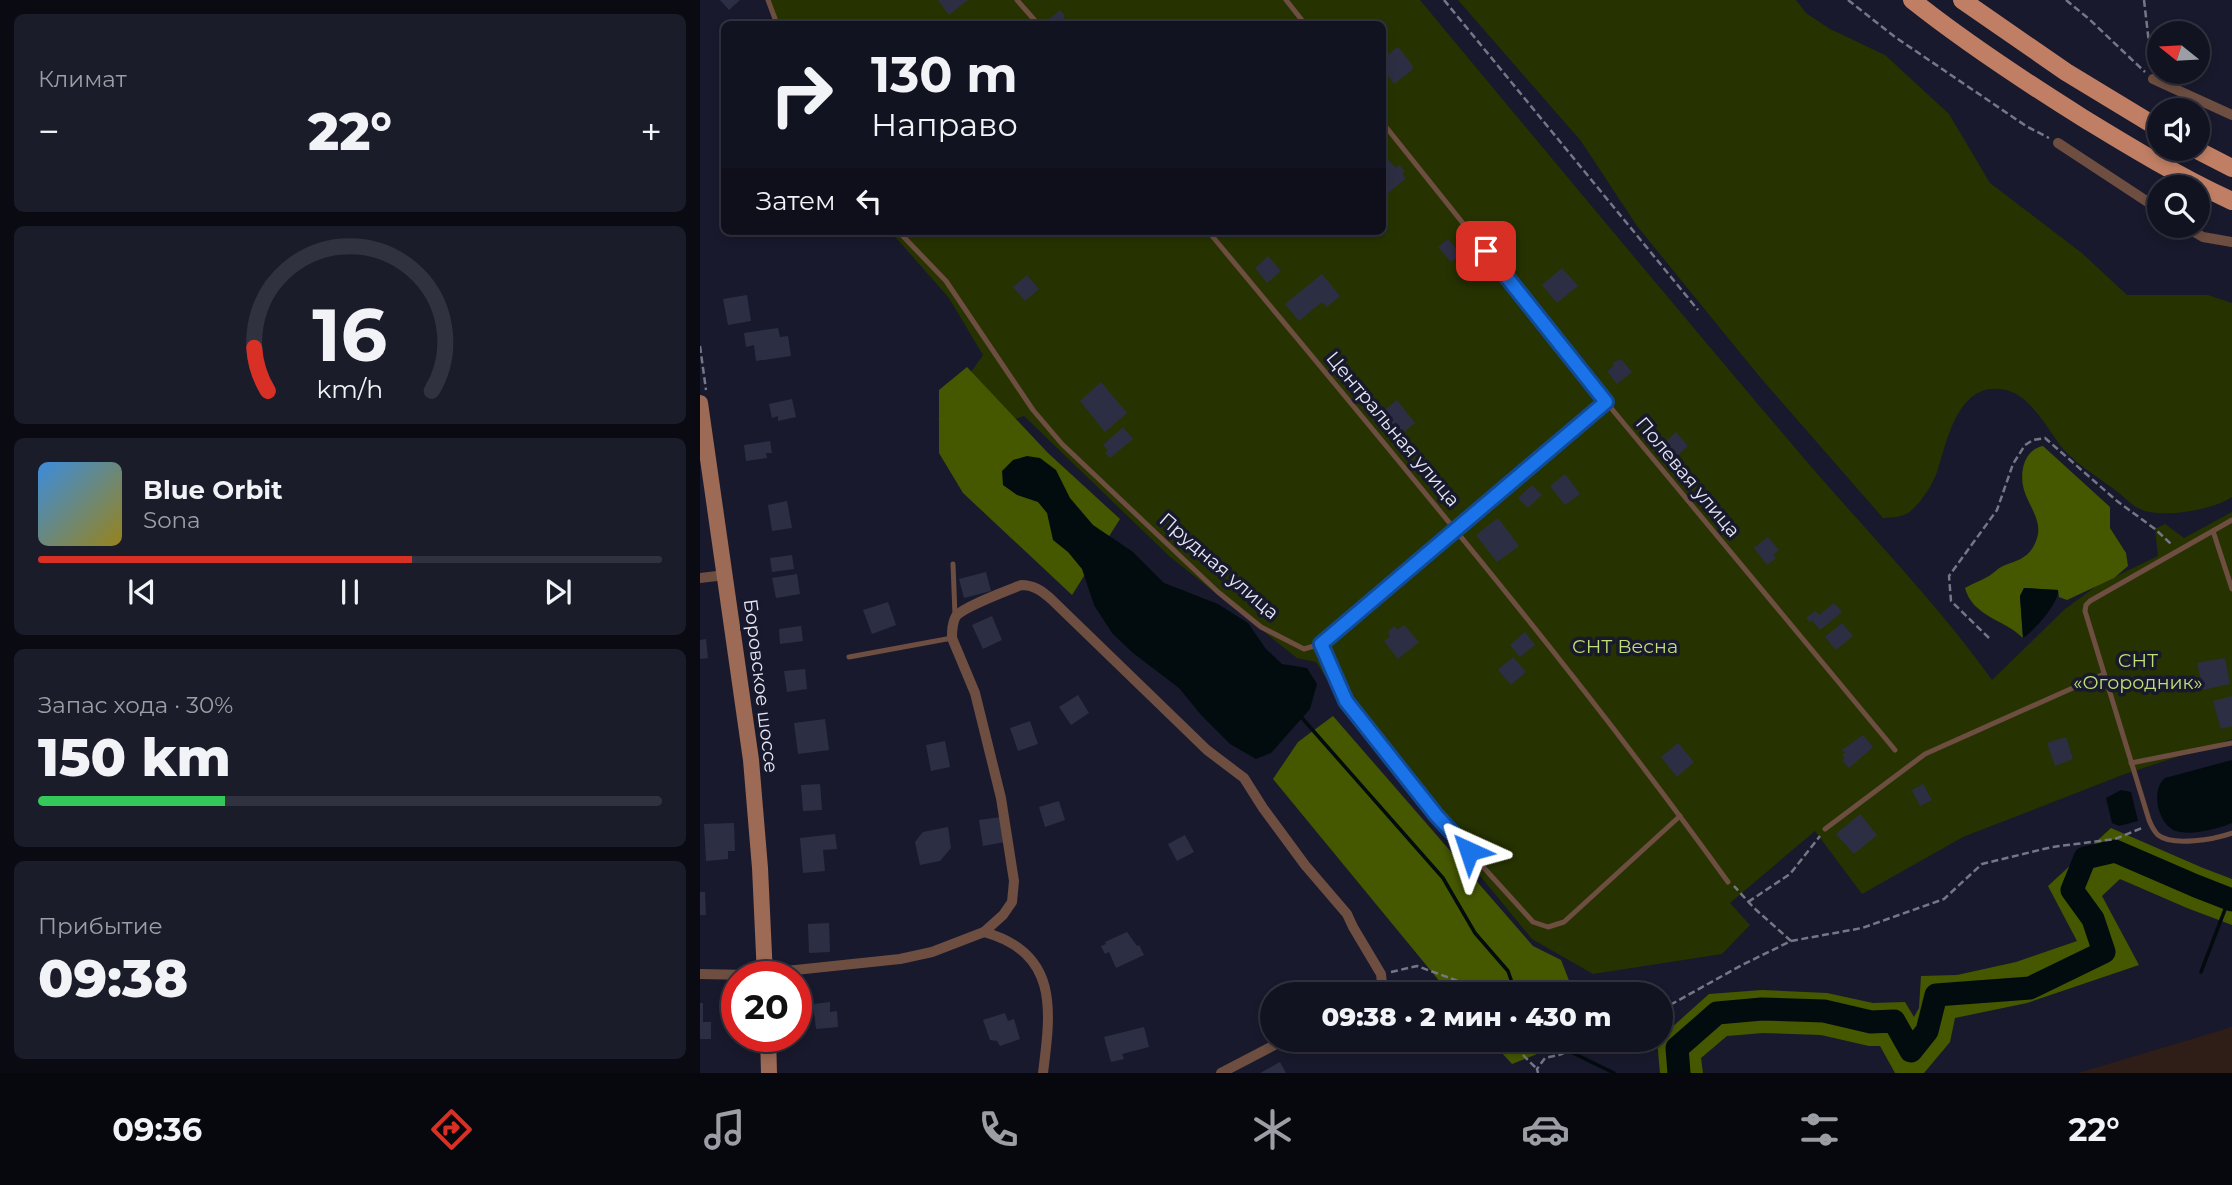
<!DOCTYPE html>
<html lang="ru">
<head>
<meta charset="utf-8">
<style>
	:root { --surface:#121321; --page:#1b1c2a; --text:#f1f3f6; --muted:#9c9ea5; --line:#31323f; --accent:#d93025 }
	body { margin:0; font-family:Montserrat,sans-serif; background:var(--page); color:var(--text); height:100vh; display:flex; flex-direction:column; font-size:26px; white-space:nowrap }
	* { box-sizing:border-box; margin:0 }
	p { font-size:23px; color:var(--muted) }
	.icon { flex:none; width:38px; height:38px; fill:none; stroke:currentColor; stroke-width:2; stroke-linecap:round; stroke-linejoin:round }
	.map { position:relative; flex:1; overflow:hidden }
	.panel { display:flex; flex-direction:column; gap:14px; padding:14px; background:#0a0a12; width:700px }
	.panel>* { flex:none }
	.banner { position:absolute; left:21px; top:21px; width:665px; height:214px; border-radius:10px; box-shadow:0 4px 10px #0003,0 0 0 2px var(--line); background:#121321; color:var(--text); overflow:hidden }
	.needle { width:46px; rotate:288deg }
	.controls { position:absolute; left:1447px; top:21px; display:grid; gap:14px }
	.controls a { display:grid; place-items:center; width:63px; height:63px; border-radius:50%; background:var(--surface); box-shadow:0 4px 10px #0003,0 0 0 2px var(--line); font-size:35px }
	.speed { position:absolute; left:21px; top:961px; display:flex; gap:14px; font-size:35px; font-weight:700; text-align:center }
	.speed>* { display:grid; place-content:center; width:91px; height:91px; border-radius:50%; background:var(--surface); box-shadow:0 4px 10px #0003,0 0 0 2px var(--line); line-height:1 }
	.speed .limit { border:10px solid #d22; background:#fff; color:#111 }
	.pin { position:absolute; display:grid; place-items:center; width:60px; height:60px; color:#fff; margin:-30px; border-radius:14px; box-shadow:0 4px 10px #0006 }
	.me { position:absolute; width:77px; margin:-38px; rotate:318deg; stroke-linejoin:round; filter:drop-shadow(0 0 5px #0008) }
	.turn { display:flex; align-items:center; gap:24px; height:147px; padding:0 35px; font-size:32px }
	.turn .icon { width:91px; height:91px; stroke-width:2.5 }
	.turn b { display:block; font-size:49px; line-height:60px }
	.then { display:flex; align-items:center; height:66px; padding:0 35px; background:#0003; gap:14px; font-size:26px }
	.big { font-size:52px; font-weight:800; line-height:1.1 }
	.panel .widget { flex:1; display:flex; flex-direction:column; justify-content:center; gap:10px; min-width:0; padding:0 24px; border-radius:10px; background:var(--page) }
	.panel .dial { align-items:center; gap:0 }
	.dial svg { height:182px; overflow:visible; fill:none; stroke:var(--line); stroke-width:7; stroke-linecap:round; text-anchor:middle }
	.dial text { fill:var(--text); stroke:none }
	.song { display:flex; align-items:center; gap:21px }
	.cover { width:84px; height:84px; border-radius:10px; background:linear-gradient(135deg,hsl(210 70% 55%),hsl(50 70% 35%)) }
	.played { height:7px; border-radius:4px; background:linear-gradient(90deg,var(--accent) 60%,var(--line) 60%) }
	.keys { display:flex; justify-content:space-around; direction:ltr }
	.heat { display:flex; justify-content:space-between; align-items:center; font-size:38px; direction:ltr }
	.charge { height:10px; border-radius:5px; background:linear-gradient(90deg,#34c759 30%,var(--line) 0) }
	.trip { position:absolute; left:560px; top:982px; width:413px; height:70px; border-radius:35px; background:var(--surface); box-shadow:0 4px 10px #0003,0 0 0 2px var(--line); font-weight:800; line-height:70px; text-align:center }
	.dock { display:flex; height:112px; justify-content:space-around; align-items:center; background:#07080d; color:var(--muted) }
	.dock .icon { width:49px; height:49px }
	.dock .selected { color:var(--accent) }
	.dock b { font-size:32px; color:var(--text) }
	main { display:flex; flex:1; min-height:0 }
	.map>svg:first-child { display:block }
	.industrial { fill:#2f1d17 }
	.green { fill:#263300 }
	.forest { fill:#455800 }
	.water { fill:#020c0f }
	.lines { fill:none; stroke-linecap:round; stroke-linejoin:round }
	.stream { stroke:#020c0f; stroke-width:3.5 }
	.river { stroke:#020c0f; stroke-width:23 }
	.building { fill:#2c2f43 }
	.path { stroke:#757787; stroke-width:2.5; stroke-dasharray:7 3.5; stroke-linecap:butt }
	.service { stroke:#6d4e41; stroke-width:5 }
	.minor { stroke:#6d4e41; stroke-width:10 }
	.secondary { stroke:#9c6a55; stroke-width:16 }
	.primary { stroke:#c07f64; stroke-width:18 }
	.route-casing { stroke:#114b97; stroke-width:18 }
	.route { stroke:#1a73e8; stroke-width:12 }
	.labels { text-anchor:middle; dominant-baseline:central; stroke-width:7; stroke-linejoin:round; paint-order:stroke }
	.street-label { font-size:19px; fill:#e5e7f4; stroke:#18192c }
	.park-label { font-size:19px; fill:#c0df77; stroke:#18192c }
</style>
</head>
<body>
<main>
<section class="panel">
<div class="widget"><p>Климат</p>
<div class="heat"><a>−</a><b class="big">22°</b><a>+</a></div>
</div>
<div class="widget dial"><svg viewBox="0 0 100 80">
<path d="M14 69A42 42 0 1 1 86 69"/>
<path d="M14 69A42 42 0 0 1 8 50" stroke="#d93025"/>
<text x="50" y="56" font-size="32" font-weight="700">16</text>
<text x="50" y="72" font-size="11">km/h</text>
</svg></div>
<div class="widget">
<div class="song"><i class="cover"></i><div><b>Blue Orbit</b><p>Sona</p></div></div>
<div class="played"></div>
<div class="keys"><svg class="icon" aria-label="previous" viewBox="0 0 24 24"><path d="M18 5L8 12l10 7zM5 5v14"/></svg><svg class="icon" aria-label="pause" viewBox="0 0 24 24"><path d="M8 5v14M16 5v14"/></svg><svg class="icon" aria-label="next" viewBox="0 0 24 24"><path d="M6 5l10 7-10 7zM19 5v14"/></svg></div>
</div>
<div class="widget"><p>Запас хода · 30%</p><b class="big">150 km</b><div class="charge"></div></div>
<div class="widget"><p>Прибытие</p><b class="big">09:38</b></div>
</section>
<div class="map">
<svg width="1532" height="1073" viewBox="0 0 1532 1073">
	<rect width="100%" height="100%" fill="#18192c"/>
	<path class="industrial" d="M1532,1027V1073H1378Z"/>
	<g class="green">
		<path d="M69,0H720C848,154 977,309 1107,462C1169,534 1236,602 1292,680L1365,609L1398,585L1458,556L1455,529L1465,524L1484,538L1532,512V739L1425,774L1263,837L1162,894L1115,831L1030,903L1050,925L1022,954L893,974L832,939L659,729L616,662L597,658L469,556L324,416L252,441L238,419L283,355L249,298L190,231H682V24H73Z"/>
		<path d="M758,0H1096L1106,13L1130,29L1185,55L1249,114L1290,183L1383,254L1427,295H1508L1532,303V497C1513,510 1462,519 1440,509C1433,506 1425,498 1419,493C1401,479 1379,466 1364,450C1348,431 1332,396 1306,390C1259,379 1248,438 1238,469C1234,483 1220,505 1208,513C1200,518 1192,517 1183,518L1059,376L937,226L881,141Z"/>
	</g>
	<g class="forest">
		<path d="M267,367L348,453L420,519L372,595L263,493L239,453V390Z"/>
		<path d="M1343,446L1410,507V528L1426,553L1428,566L1414,578L1367,600L1359,597L1358,590L1324,588L1320,596L1323,638C1304,619 1273,617 1265,588C1273,583 1281,581 1289,576C1294,573 1298,568 1303,566C1317,560 1329,559 1336,541C1344,522 1329,507 1324,490C1319,472 1324,450 1343,446Z"/>
		<path d="M633,716L833,946L861,960L872,988V994H750L573,779L598,742Z"/>
		<path d="M1411,828L1503,868L1532,879V925L1487,908L1420,879L1402,896L1439,965L1327,1003L1255,1018L1250,1042L1224,1073H1195L1180,1046H1169L1121,1035L1063,1033L1027,1036L1001,1058L1003,1073H960L957,1040H961V1037L1009,994L1062,990L1127,993L1173,1003L1205,1002L1214,1017L1219,1008L1221,976L1257,975L1316,962L1377,941L1348,886Z"/>
		<path d="M790,1040H863L852,1048L812,1064Z"/>
	</g>
	<g class="water">
		<path d="M327,456L340,458L356,470L370,498L393,525L433,552L464,583L518,604L548,623L566,649L582,664L607,668L617,684L610,709L571,753L556,759L530,744L502,716L479,688L433,653L412,633L394,605L382,569L368,552L353,540L347,513L338,502L317,495L303,485L302,471L313,460Z"/>
		<path d="M1324,588L1358,590C1359,603 1335,630 1323,638L1320,596Z"/>
		<path d="M1532,760V823C1517,829 1492,836 1476,831C1458,825 1450,790 1465,778Z"/>
		<path d="M1421,790L1431,792L1438,821L1419,826L1412,823L1406,798Z"/>
	</g>
	<g class="lines">
		<g class="stream">
			<path d="M602,718L743,878L775,933L808,971L816,994"/>
			<path d="M1501,972L1529,899"/>
			<path d="M853,1040L869,1051L914,1073"/>
		</g>
		<path class="river" d="M979,1073L977,1048L1017,1013L1062,1009L1124,1011L1171,1022L1194,1021L1211,1051L1227,1031L1236,995L1330,988L1404,952L1393,919L1372,890L1385,858L1415,851L1496,886L1532,900"/>
	</g>
	<g class="building">
		<path d="M20,0H40L29,10Z"/>
		<path d="M238,0H268L249,15Z"/>
		<path d="M360,10L365,16L362,22L363,24H351L348,20Z"/>
		<path d="M698,47L713,66L711,71L694,84L686,73H682V59Z"/>
		<path d="M689,160L696,168L699,165L705,171L702,174L706,178L684,197L682,166Z"/>
		<path d="M748,239L761,254L751,262L738,247Z"/>
		<path d="M568,256L581,271L567,283L555,268Z"/>
		<path d="M862,268L878,286L857,303L842,285Z"/>
		<path d="M622,274L640,296L627,307L622,302L599,321L585,304Z"/>
		<path d="M327,275L339,289L325,301L313,287Z"/>
		<path d="M47,295L51,321L28,325L23,299Z"/>
		<path d="M78,328L80,337L88,336L91,356L56,361L54,345L46,347L44,333Z"/>
		<path d="M921,359L932,372L917,384L907,371L914,366L912,363Z"/>
		<path d="M401,382L427,413L405,432L380,401Z"/>
		<path d="M92,399L96,417L78,421V416L72,418L69,404Z"/>
		<path d="M697,400L715,423L696,438L691,431L687,434L678,423L682,420L678,415Z"/>
		<path d="M423,427L433,439L410,458L405,453L408,450L403,445Z"/>
		<path d="M976,432L988,446L977,456L965,442Z"/>
		<path d="M70,441L72,453H66L67,458L46,461L44,445Z"/>
		<path d="M865,474L880,494L865,505L850,486Z"/>
		<path d="M832,485L842,495L828,508L818,498Z"/>
		<path d="M87,501L92,528L72,531L68,505Z"/>
		<path d="M798,518L819,546L797,562L776,535Z"/>
		<path d="M1068,537L1079,550L1073,555L1076,558L1067,565L1054,548Z"/>
		<path d="M92,555L94,569L72,572L70,558Z"/>
		<path d="M286,572L291,591L264,598L259,579Z"/>
		<path d="M97,574L100,594L76,598L72,578Z"/>
		<path d="M188,602L196,625L172,634L163,610Z"/>
		<path d="M1134,603L1142,612L1120,630L1112,620L1110,622L1106,618L1115,611L1119,615Z"/>
		<path d="M292,616L302,640L283,649L272,625Z"/>
		<path d="M1142,623L1153,636L1136,650L1125,637Z"/>
		<path d="M704,625L719,642L698,659L684,641L690,637L688,632L694,626L698,630Z"/>
		<path d="M101,626L103,641L80,644L79,629Z"/>
		<path d="M825,632L835,645L820,657L810,645Z"/>
		<path d="M6,639L8,658L0,659V640Z"/>
		<path d="M813,657L826,672L811,685L798,670Z"/>
		<path d="M1525,658L1530,684L1503,690L1497,663Z"/>
		<path d="M105,669L107,689L87,692L84,671Z"/>
		<path d="M378,695L389,713L371,725L359,707Z"/>
		<path d="M1532,696V726L1521,729L1513,701Z"/>
		<path d="M125,719L129,750L98,754L94,723Z"/>
		<path d="M330,721L338,744L318,751L310,728Z"/>
		<path d="M1163,735L1173,747L1149,768L1142,760L1145,758L1142,755L1145,753L1142,750Z"/>
		<path d="M1366,737L1373,759L1355,766L1347,743Z"/>
		<path d="M245,741L250,767L231,771L226,745Z"/>
		<path d="M978,743L994,762L977,777L961,757Z"/>
		<path d="M120,784L122,810L103,811L101,785Z"/>
		<path d="M1223,784L1232,800L1220,806L1212,790Z"/>
		<path d="M359,801L365,820L345,827L339,807Z"/>
		<path d="M1160,814L1177,835L1154,854L1136,834Z"/>
		<path d="M301,817L305,842L283,846L279,820Z"/>
		<path d="M34,823L35,851H28V859L6,861L4,824Z"/>
		<path d="M248,827L251,848L240,861L220,865L215,842L223,832Z"/>
		<path d="M135,834L137,849L123,850L125,871L103,873L100,838Z"/>
		<path d="M485,835L494,852L477,861L468,844Z"/>
		<path d="M0,892H5L6,915H0Z"/>
		<path d="M129,923L130,952L109,953L108,924Z"/>
		<path d="M427,932L437,946L439,945L444,955L416,968L409,952L405,954L401,946L406,944L405,942Z"/>
		<path d="M130,1002V1012L137,1011L138,1027L116,1029L113,1004Z"/>
		<path d="M0,1003H3V1022H11V1039H0Z"/>
		<path d="M305,1013L308,1021L314,1019L320,1039L300,1046L297,1041L290,1040L283,1020Z"/>
		<path d="M444,1027L449,1047L422,1054L424,1059L411,1062L404,1037Z"/>
		<path d="M580,1062L586,1073H560Z"/>
	</g>
	<g class="lines">
		<g class="path">
			<path d="M744,0L998,310"/>
			<path d="M1148,0L1195,37L1326,126L1349,138"/>
			<path d="M1366,0L1389,19L1445,72"/>
			<path d="M1444,0L1452,69"/>
			<path d="M0,346L6,390"/>
			<path d="M1289,638L1251,601L1249,576L1297,510L1313,464L1325,445L1333,440L1345,438L1417,501L1455,529L1471,544"/>
			<path d="M1048,902L1090,874L1120,836"/>
			<path d="M1091,941L1162,928L1244,899L1282,864L1352,847L1415,839L1442,828"/>
			<path d="M691,972L717,966L758,981L769,994"/>
			<path d="M961,1010L1042,965L1091,941L1054,908L1034,886"/>
			<path d="M808,1040L837,1069"/>
			<path d="M838,1073L837,1069L845,1058L859,1055L898,1040"/>
		</g>
		<g class="service">
			<path d="M68,0L77,24"/>
			<path d="M317,0L338,24"/>
			<path d="M586,0L605,24"/>
			<path d="M682,122L906,402L1195,750"/>
			<path d="M198,231L246,281L333,410L362,444L518,592L561,627L604,649L621,644L906,402"/>
			<path d="M508,231C685,445 866,657 1028,882"/>
			<path d="M1532,520L1390,601L1386,605L1385,611L1449,820C1451,825 1454,831 1458,835C1473,847 1515,839 1532,833"/>
			<path d="M1513,531L1532,589"/>
			<path d="M253,564L255,615"/>
			<path d="M621,644L646,701L736,815L833,922L848,927L864,922L980,816"/>
			<path d="M149,657L252,638"/>
			<path d="M1431,763L1532,743"/>
			<path d="M1125,829L1225,754L1404,674"/>
		</g>
		<g class="minor">
			<path d="M1453,79L1532,115"/>
			<path d="M1358,143L1460,210"/>
			<path d="M1484,226L1503,237L1532,242"/>
			<path d="M0,578L25,575"/>
			<path d="M284,932L303,915L312,902L314,881L301,798L275,693L252,638C252,630 252,623 256,616C265,606 307,591 321,585C334,585 342,591 351,599L507,750L544,778L563,808L605,865L647,914L653,927L681,974L682,983L675,994"/>
			<path d="M0,974L48,975L200,959L232,952L284,932C359,953 351,1010 343,1073"/>
			<path d="M521,1073L584,1040"/>
		</g>
		<g class="secondary">
			<path d="M0,403L51,760L60,868L65,976"/>
			<path d="M68,1036L69,1073"/>
		</g>
		<g class="primary">
			<path d="M1212,0C1266,43 1324,81 1383,118C1432,148 1480,177 1532,201"/>
			<path d="M1262,0L1366,72L1460,129"/>
			<path d="M1495,149L1532,168"/>
		</g>
	</g>
	<g class="lines">
		<defs>
			<path id="route" d="M769,851L736,815L646,701L621,644L906,402L786,251"/>
		</defs>
		<use href="#route" class="route-casing"/>
		<use href="#route" class="route"/>
	</g>
	<g class="labels">
		<g class="street-label">
			<text transform="translate(693 429) rotate(50)">Центральная улица</text>
			<text transform="translate(988 477) rotate(50)">Полевая улица</text>
			<text transform="translate(519 566) rotate(41)">Прудная улица</text>
			<text transform="translate(61 686) rotate(83)">Боровское шоссе</text>
		</g>
		<g class="park-label">
			<text x="925" y="646">СНТ Весна</text>
			<text x="1438" y="660">СНТ<tspan x="1438" dy="22">«Огородник»</tspan></text>
		</g>
	</g>
</svg>
<div class="controls">
<a><svg class="needle" viewBox="-14 -14 28 28"><path d="M0-13l5 13h-10z" fill="#e53935"/><path d="M0 13l5-13h-10z" fill="#9c9ea5"/></svg></a>
<a><svg class="icon" aria-label="sound" viewBox="0 0 24 24"><path d="M4 9h4l5-4v14l-5-4H4zM17 9q2 3 0 6"/></svg></a>
<a><svg class="icon" aria-label="search" viewBox="0 0 24 24"><circle cx="10" cy="10" r="6"/><path d="M15 15l6 6"/></svg></a>
</div>
<div class="speed"><div class="limit">20</div></div>
<div class="pin" style="left:786px;top:251px;background:#d93025"><svg class="icon" aria-label="arrive" viewBox="0 0 24 24"><path d="M6 21V4h12l-3 4 3 4H6"/></svg></div>
<svg class="me" style="left:769px;top:851px" viewBox="-20 -20 40 40"><path d="M0-17L14 15 0 8-14 15z" fill="#1a73e8" stroke="#fff" stroke-width="4"/></svg>
<div class="trip">09:38 · 2 мин · 430 m</div>
<div class="banner">
<div class="turn"><svg class="icon" aria-label="right" viewBox="0 0 24 24"><path d="M7 20v-9h11M14 6l5 5-5 5"/></svg><div><b>130 m</b>Направо</div></div>
<div class="then">Затем<svg class="icon" aria-label="left" viewBox="0 0 24 24"><path d="M17 20v-9H6M10 6l-5 5 5 5"/></svg></div>
</div>
</div>
</main>
<nav class="dock">
<b>09:36</b>
<svg class="icon selected" aria-label="directions" viewBox="0 0 24 24"><path d="M12 3l9 9-9 9-9-9zM9 14v-3h6M13 9l2 2-2 2"/></svg>
<svg class="icon" aria-label="music" viewBox="0 0 24 24"><path d="M9 18V5l10-2v13"/><circle cx="6" cy="18" r="3"/><circle cx="16" cy="16" r="3"/></svg>
<svg class="icon" aria-label="phone" viewBox="0 0 24 24"><path d="M5 4h4l2 5-3 2q2 4 5 5l2-3 5 2v4C11 20 4 13 5 4z"/></svg>
<svg class="icon" aria-label="climate" viewBox="0 0 24 24"><path d="M12 3v18M4 7l16 10M4 17L20 7"/></svg>
<svg class="icon" aria-label="car" viewBox="0 0 24 24"><path d="M5 17H2v-5l4-1 3-4h7l3 4 3 1v5h-3M9 17h6M6 11h13"/><circle cx="7" cy="17" r="2"/><circle cx="17" cy="17" r="2"/></svg>
<svg class="icon" aria-label="filters" viewBox="0 0 24 24"><path d="M4 7h16M4 17h16"/><circle cx="9" cy="7" r="2"/><circle cx="15" cy="17" r="2"/></svg>
<b>22°</b>
</nav>
</body>
</html>
